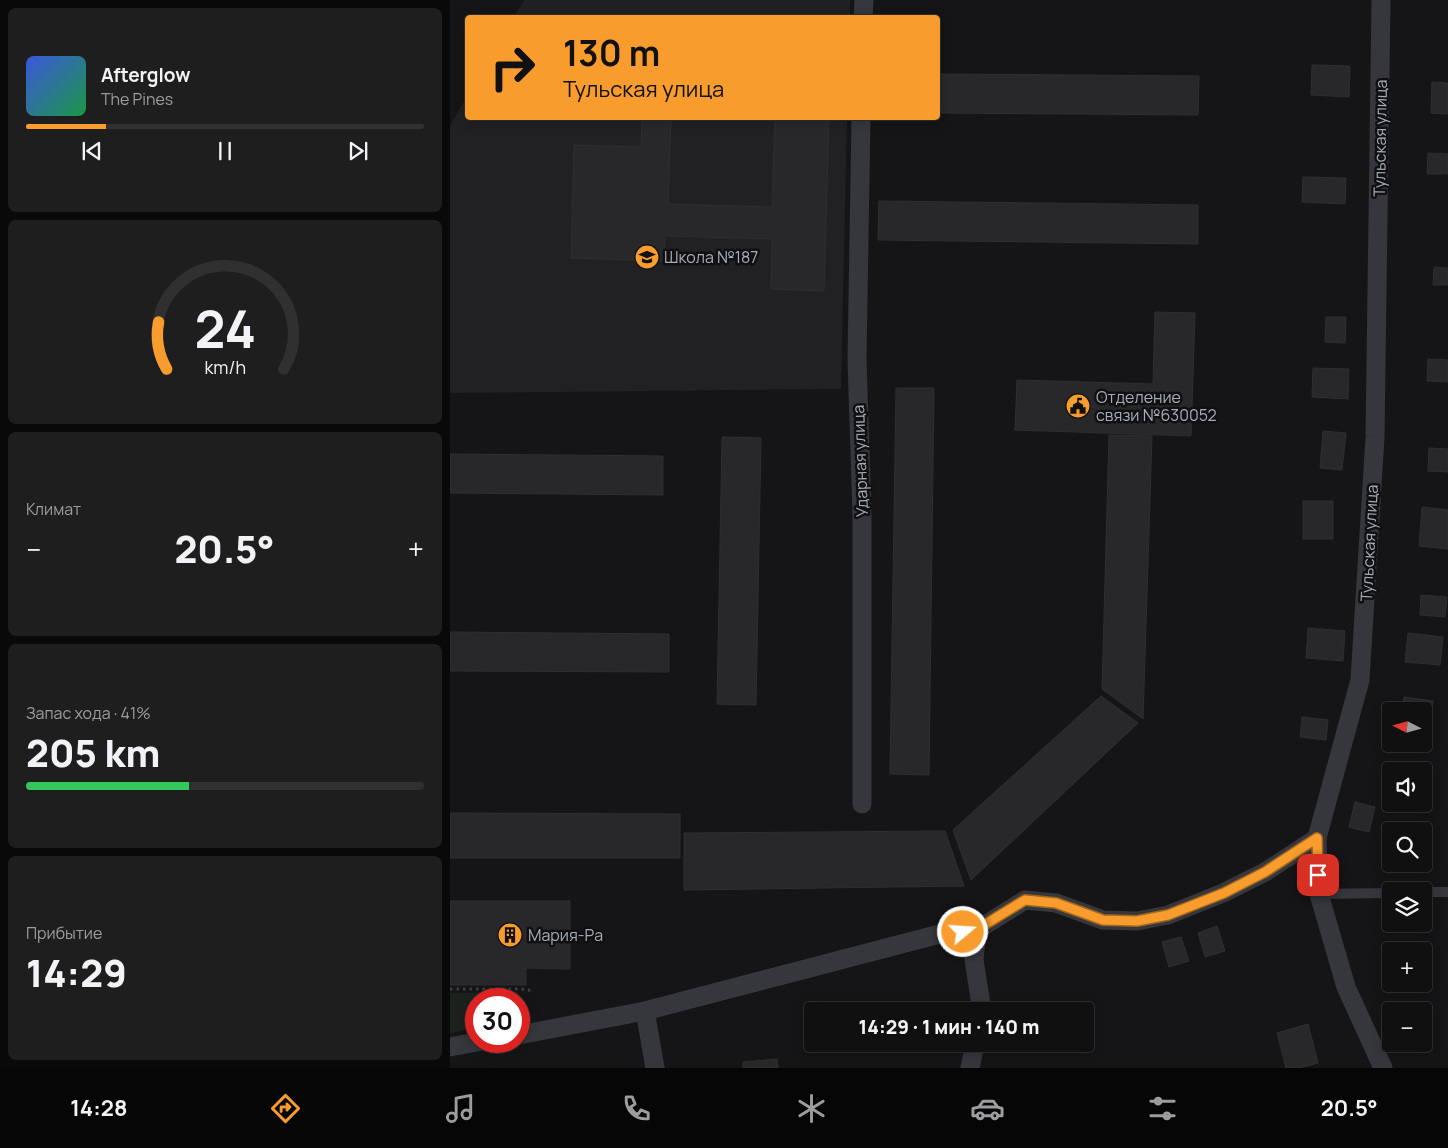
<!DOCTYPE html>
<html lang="ru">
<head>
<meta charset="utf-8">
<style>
	:root { --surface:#101011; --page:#1e1e1f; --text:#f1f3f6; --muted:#9c9d9f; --line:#303031; --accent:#f79c2d }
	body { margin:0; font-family:Manrope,sans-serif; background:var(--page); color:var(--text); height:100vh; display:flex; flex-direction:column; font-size:19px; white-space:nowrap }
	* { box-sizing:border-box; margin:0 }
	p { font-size:16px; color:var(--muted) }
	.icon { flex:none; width:28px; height:28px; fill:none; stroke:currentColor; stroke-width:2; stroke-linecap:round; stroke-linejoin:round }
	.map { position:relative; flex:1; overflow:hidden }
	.sheet { display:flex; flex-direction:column; gap:8px; padding:8px; background:#090909; width:450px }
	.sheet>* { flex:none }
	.hud { position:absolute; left:15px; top:15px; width:475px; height:105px; border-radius:5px; box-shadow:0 2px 12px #0003,0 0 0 1px var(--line); background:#f79c2d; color:#111; overflow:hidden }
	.needle { width:32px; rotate:276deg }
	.fabs { position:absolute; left:932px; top:702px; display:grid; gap:10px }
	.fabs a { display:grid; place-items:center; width:50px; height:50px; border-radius:5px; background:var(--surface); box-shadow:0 2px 12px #0003,0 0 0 1px var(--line); font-size:25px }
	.speed { position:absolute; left:15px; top:988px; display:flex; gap:10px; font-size:25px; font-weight:700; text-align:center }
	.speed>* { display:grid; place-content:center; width:65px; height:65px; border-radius:50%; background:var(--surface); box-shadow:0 2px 12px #0003,0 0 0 1px var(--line); line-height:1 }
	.speed .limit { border:8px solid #d22; background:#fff; color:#111 }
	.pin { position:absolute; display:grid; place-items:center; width:42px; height:42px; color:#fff; margin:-21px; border-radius:10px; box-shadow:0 2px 8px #0006 }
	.me { position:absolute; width:55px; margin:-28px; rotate:72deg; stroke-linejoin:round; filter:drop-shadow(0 0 4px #0008) }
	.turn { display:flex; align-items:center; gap:18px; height:105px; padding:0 15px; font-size:22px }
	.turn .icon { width:65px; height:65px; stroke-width:2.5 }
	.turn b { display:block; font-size:35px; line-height:42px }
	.big { font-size:38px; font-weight:800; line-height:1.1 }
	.sheet .card { flex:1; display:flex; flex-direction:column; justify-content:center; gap:8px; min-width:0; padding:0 18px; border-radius:8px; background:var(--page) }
	.sheet .dial { align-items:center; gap:0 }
	.dial svg { height:130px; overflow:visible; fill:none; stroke:var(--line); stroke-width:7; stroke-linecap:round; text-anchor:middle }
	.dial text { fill:var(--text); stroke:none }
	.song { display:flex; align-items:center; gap:15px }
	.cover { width:60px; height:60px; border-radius:8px; background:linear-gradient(135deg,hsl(230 70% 55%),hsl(140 70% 35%)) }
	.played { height:5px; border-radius:2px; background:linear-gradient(90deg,var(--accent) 20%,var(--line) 20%) }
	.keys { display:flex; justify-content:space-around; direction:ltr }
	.heat { display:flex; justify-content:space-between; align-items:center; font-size:28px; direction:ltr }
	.charge { height:8px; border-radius:4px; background:linear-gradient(90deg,#34c759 41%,var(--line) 0) }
	.trip { position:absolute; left:354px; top:1002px; width:290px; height:50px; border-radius:5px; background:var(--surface); box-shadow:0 2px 12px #0003,0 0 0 1px var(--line); font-weight:800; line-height:50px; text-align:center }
	.tab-bar { display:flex; height:80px; justify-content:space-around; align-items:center; background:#060607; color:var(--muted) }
	.tab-bar .icon { width:35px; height:35px }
	.tab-bar .on { color:var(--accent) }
	.tab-bar b { font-size:22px; color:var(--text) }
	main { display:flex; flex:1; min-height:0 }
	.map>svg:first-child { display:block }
	.built { fill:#212124 }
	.green { fill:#1b221b }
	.building { fill:#28282b; stroke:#2f2f33 }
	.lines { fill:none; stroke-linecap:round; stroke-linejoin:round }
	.path { stroke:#3c3f43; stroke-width:3; stroke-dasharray:2.5 4; stroke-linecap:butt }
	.lane { stroke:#36373c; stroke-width:10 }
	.street { stroke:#36373c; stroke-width:19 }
	.route-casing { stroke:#a1651d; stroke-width:12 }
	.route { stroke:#f79c2d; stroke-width:9 }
	.labels { text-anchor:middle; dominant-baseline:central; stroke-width:5; stroke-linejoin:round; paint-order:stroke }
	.street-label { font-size:16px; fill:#a6adb7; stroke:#101012 }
	.poi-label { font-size:16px; fill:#a6adb7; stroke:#101012; text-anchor:start }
</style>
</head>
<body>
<main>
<section class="sheet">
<div class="card">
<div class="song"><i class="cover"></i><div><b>Afterglow</b><p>The Pines</p></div></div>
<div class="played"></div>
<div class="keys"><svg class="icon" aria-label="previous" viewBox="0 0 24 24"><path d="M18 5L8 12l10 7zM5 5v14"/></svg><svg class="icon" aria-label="pause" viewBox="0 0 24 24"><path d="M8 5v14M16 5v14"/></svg><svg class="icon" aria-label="next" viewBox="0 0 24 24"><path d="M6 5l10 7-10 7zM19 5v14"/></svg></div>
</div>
<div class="card dial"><svg viewBox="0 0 100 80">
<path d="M14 69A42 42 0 1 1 86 69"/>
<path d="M14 69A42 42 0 0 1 9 40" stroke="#f79c2d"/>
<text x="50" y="56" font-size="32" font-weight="700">24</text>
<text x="50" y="72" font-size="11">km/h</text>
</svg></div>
<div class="card"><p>Климат</p>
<div class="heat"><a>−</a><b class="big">20.5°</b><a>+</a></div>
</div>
<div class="card"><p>Запас хода · 41%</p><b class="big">205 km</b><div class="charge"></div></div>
<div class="card"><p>Прибытие</p><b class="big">14:29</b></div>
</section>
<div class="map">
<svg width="998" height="1068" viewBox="0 0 998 1068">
	<rect width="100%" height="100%" fill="#151517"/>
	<g class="built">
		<path d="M74,0H400V17H64Z"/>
		<path d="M17,96L18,118H397L391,389L0,393V126Z"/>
	</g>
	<path class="green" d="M67,992C72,1003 74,1010 69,1022V999H26V1028L0,1033V993Z"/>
	<g class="building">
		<path d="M862,65L900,66L899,97L861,95Z"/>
		<path d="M488,74L749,76L748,115L488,113Z"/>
		<path d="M982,82L998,83V114L981,113Z"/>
		<path d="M192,118H221L218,204L322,207L325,118H379L374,291L321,289L322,239L215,236L214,261L121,258L124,145L191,147Z"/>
		<path d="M978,153L998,154V174H977Z"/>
		<path d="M853,177L896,178L895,204L852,202Z"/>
		<path d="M429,201L748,205V244L428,240Z"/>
		<path d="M984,267L998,268V285H983Z"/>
		<path d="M705,312L745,313L741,436L565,430L567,380L703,384Z"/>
		<path d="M876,317H896L895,343L875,342Z"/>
		<path d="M978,359L998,360V382L977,381Z"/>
		<path d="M863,368L899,369L898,399L862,397Z"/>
		<path d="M446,388H484L479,775L440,774Z"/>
		<path d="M873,431L896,433L892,470L870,468Z"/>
		<path d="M659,435L702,436L693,719L652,689Z"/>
		<path d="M272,437L311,438L306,705L267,704Z"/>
		<path d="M979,448L998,449V472L978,471Z"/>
		<path d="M0,454L213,456V495L0,493Z"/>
		<rect x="853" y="501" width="30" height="38"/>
		<path d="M972,507L998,510V549L969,546Z"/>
		<path d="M971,595L997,597L995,617L970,615Z"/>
		<path d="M858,628L895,631L893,661L856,658Z"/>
		<path d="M0,632L219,634V672L0,671Z"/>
		<path d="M958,633L993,637L990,665L955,662Z"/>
		<path d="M651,696L688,723L521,880L503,830Z"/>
		<path d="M954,697L983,701L980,724L974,723V711H952Z"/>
		<path d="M852,717L878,720L876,740L850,737Z"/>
		<path d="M905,802L925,807L919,832L899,827Z"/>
		<path d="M0,813L230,814V858H0Z"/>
		<path d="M495,831L514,886L234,890V833Z"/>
		<path d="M0,901H120V969L76,968V985H0Z"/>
		<path d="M767,926L775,951L755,957L748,933Z"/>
		<path d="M731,937L739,961L719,967L712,942Z"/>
		<path d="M858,1024L868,1063L849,1068H836L827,1033Z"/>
		<path d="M327,1059L328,1068H293V1062Z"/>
	</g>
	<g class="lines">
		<path class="path" d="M0,989H71L84,991"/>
		<g class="lane">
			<path d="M974,892H998"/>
			<path d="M869,894L941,893"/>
		</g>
		<g class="street">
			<path d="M931,0L925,437L910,680L867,838L869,894L896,987L933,1068"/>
			<path d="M413,18L414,0"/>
			<path d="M411,118L407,359L412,516V804"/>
			<path d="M527,930L524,960L532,1011"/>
			<path d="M195,1011L205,1068"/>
			<path d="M69,1035L195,1011L486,935L527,930L575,900L606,903L653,920L687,921L718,915L773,893L815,872L867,838"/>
			<path d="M0,1047L32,1041"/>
			<path d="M520,1068L525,1044"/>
		</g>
	</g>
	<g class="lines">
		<defs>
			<path id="route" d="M513,932L526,930L575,900L606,903L653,920L687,921L718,915L774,893L815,872L867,838L868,875"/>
		</defs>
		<use href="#route" class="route-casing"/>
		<use href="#route" class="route"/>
	</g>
	<defs>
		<symbol id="school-disc" viewBox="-11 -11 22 22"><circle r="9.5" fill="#f79c2d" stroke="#101012"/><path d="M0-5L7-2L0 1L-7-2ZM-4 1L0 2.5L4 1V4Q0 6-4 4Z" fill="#111"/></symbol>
		<symbol id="civic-disc" viewBox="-11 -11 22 22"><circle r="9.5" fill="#f79c2d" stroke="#101012"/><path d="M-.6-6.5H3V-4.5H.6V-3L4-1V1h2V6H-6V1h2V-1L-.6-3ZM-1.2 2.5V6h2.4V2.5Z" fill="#111"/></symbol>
		<symbol id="building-disc" viewBox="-11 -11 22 22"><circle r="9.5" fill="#f79c2d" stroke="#101012"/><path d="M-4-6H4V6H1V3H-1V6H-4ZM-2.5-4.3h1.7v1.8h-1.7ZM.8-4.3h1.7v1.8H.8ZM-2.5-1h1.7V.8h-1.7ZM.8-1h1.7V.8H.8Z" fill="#111"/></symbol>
	</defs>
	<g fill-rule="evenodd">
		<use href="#school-disc" x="183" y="243" width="28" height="28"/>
		<use href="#civic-disc" x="614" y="392" width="28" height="28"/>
		<use href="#building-disc" x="46" y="921" width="28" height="28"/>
	</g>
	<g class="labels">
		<g class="street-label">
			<text transform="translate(930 138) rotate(-89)">Тульская улица</text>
			<text transform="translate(410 461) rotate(-92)">Ударная улица</text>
			<text transform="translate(919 543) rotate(-87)">Тульская улица</text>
		</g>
		<g class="poi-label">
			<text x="214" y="257">Школа №187</text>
			<text x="646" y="397">Отделение<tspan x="646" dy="18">связи №630052</tspan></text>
			<text x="78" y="935">Мария-Ра</text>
		</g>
	</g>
</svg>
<div class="fabs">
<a><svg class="needle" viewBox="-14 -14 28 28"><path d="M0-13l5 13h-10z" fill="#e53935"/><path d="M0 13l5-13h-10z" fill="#9c9d9f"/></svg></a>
<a><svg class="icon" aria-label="sound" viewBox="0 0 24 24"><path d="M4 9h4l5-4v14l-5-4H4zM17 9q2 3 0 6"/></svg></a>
<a><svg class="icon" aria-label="search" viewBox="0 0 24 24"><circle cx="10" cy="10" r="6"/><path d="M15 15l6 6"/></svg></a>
<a><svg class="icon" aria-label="layers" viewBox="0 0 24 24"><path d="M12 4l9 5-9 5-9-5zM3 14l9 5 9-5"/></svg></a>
<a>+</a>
<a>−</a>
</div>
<div class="speed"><div class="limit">30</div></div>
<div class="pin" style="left:868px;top:875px;background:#d93025"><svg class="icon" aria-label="arrive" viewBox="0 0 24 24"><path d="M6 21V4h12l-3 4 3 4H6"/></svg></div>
<svg class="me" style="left:513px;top:932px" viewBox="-20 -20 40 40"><circle r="17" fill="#f79c2d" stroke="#fff" stroke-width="3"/><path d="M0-11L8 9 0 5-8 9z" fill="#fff"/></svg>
<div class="trip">14:29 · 1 мин · 140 m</div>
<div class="hud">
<div class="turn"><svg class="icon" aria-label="right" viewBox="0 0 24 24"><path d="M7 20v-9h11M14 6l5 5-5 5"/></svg><div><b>130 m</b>Тульская улица</div></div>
</div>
</div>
</main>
<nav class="tab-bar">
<b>14:28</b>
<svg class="icon on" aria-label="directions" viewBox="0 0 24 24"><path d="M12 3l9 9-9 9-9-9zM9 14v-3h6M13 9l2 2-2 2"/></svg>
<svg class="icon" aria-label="music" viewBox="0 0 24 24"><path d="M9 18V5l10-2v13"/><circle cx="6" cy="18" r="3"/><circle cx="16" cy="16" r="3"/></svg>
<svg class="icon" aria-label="phone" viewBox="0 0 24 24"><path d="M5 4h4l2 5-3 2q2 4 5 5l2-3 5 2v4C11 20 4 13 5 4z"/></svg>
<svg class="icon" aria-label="climate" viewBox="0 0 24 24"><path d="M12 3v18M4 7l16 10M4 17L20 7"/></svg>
<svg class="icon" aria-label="car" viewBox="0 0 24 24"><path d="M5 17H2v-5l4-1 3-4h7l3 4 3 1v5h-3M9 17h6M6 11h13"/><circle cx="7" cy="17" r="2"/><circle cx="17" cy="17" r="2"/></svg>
<svg class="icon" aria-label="filters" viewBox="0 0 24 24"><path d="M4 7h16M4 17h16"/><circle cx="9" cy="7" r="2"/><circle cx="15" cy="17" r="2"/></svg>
<b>20.5°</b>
</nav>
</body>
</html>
